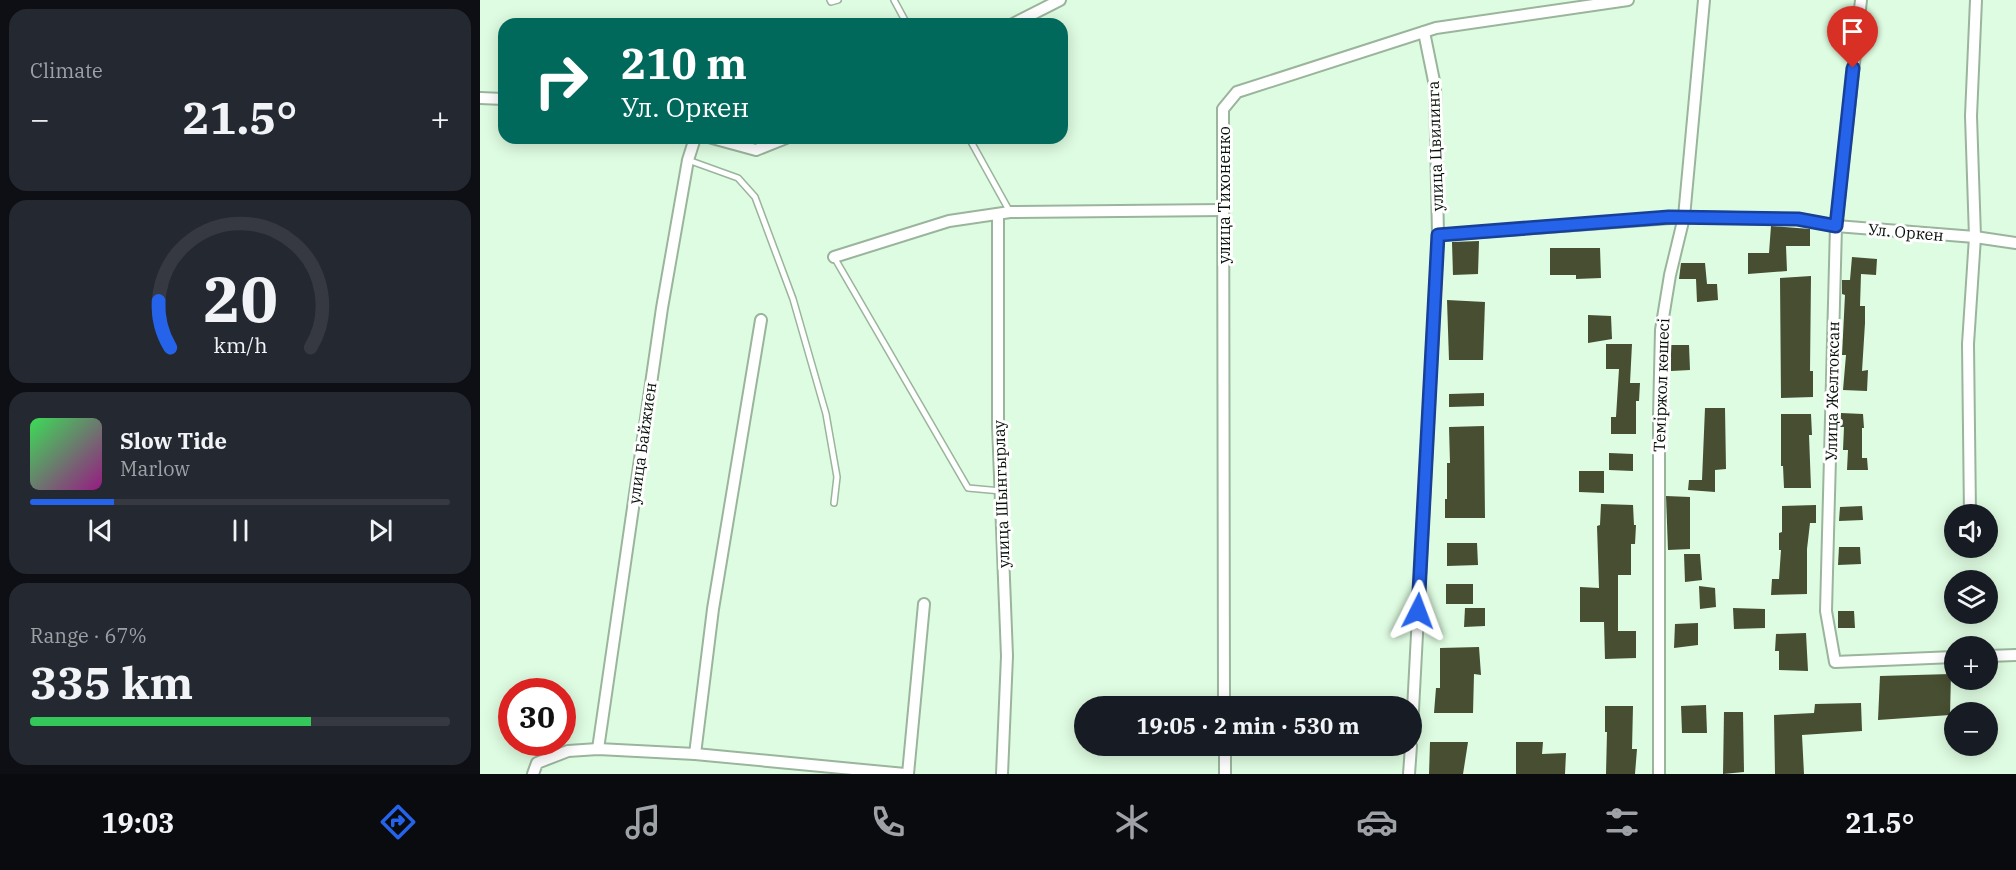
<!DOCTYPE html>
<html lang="en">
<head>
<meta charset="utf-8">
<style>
	:root { --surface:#171b24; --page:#242831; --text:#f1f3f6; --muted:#9ea1a6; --line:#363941; --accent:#2563eb }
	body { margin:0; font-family:"IBM Plex Serif",serif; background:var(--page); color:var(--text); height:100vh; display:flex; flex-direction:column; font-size:22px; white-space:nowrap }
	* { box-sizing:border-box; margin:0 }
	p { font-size:20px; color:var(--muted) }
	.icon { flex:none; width:33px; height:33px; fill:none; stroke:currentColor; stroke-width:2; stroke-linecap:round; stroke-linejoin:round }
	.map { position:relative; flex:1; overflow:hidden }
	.drawer { display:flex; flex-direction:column; gap:9px; padding:9px; background:#0d0f14; width:480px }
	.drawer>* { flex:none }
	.banner { position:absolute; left:18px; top:18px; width:570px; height:126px; border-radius:18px; box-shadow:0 3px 15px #0003; background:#00695c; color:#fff; overflow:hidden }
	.buttons { position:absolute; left:1464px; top:504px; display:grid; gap:12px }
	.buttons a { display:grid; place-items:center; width:54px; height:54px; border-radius:50%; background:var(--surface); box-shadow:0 3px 15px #0003; font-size:30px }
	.speed { position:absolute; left:18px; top:678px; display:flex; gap:12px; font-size:30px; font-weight:700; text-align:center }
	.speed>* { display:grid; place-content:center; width:78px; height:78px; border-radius:50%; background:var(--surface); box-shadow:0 3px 15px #0003; line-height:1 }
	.speed .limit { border:9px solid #d22; background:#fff; color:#111 }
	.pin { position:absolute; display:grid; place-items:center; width:51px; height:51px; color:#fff; margin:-62px -26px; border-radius:50% 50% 50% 0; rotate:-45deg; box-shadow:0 0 6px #0007 }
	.pin .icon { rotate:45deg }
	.me { position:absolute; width:66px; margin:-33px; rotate:3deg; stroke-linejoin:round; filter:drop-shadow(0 0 4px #0008) }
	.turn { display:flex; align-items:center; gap:21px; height:126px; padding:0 24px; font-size:27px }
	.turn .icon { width:78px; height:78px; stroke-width:2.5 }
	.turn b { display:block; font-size:42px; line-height:51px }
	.big { font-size:45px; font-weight:700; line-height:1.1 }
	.drawer .tile { flex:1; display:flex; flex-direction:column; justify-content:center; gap:9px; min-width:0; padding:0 21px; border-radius:18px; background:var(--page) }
	.drawer .dial { align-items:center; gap:0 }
	.dial svg { height:156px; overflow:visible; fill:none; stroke:var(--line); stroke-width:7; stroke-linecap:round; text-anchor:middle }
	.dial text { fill:var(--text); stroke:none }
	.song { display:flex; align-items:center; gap:18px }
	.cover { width:72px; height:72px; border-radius:9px; background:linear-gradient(135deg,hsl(130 70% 55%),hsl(310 70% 35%)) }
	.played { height:6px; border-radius:3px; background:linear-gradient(90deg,var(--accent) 20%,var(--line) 20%) }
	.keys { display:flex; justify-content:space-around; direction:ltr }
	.heat { display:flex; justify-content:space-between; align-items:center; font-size:33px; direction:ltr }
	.charge { height:9px; border-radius:4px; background:linear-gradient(90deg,#34c759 67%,var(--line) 0) }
	.trip { position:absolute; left:594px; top:696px; width:348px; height:60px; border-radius:30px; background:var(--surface); box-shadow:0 3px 15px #0003; font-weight:700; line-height:60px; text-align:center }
	.tab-bar { display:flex; height:96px; justify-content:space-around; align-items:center; background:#090b0e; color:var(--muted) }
	.tab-bar .icon { width:42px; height:42px }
	.tab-bar .active { color:var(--accent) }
	.tab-bar b { font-size:27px; color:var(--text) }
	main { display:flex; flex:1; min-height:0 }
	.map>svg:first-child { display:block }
	.building { fill:#474e31 }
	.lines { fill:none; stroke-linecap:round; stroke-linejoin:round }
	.service-casing { stroke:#9ab59c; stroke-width:8 }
	.minor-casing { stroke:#9ab59c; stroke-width:14 }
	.service { stroke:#fff; stroke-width:5 }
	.minor { stroke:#fff; stroke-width:10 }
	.route-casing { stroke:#184099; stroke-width:15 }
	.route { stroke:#2563eb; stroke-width:10 }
	.labels { text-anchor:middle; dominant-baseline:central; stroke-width:6; stroke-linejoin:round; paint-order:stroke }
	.street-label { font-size:16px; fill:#071008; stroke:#fff }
</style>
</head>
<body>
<main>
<section class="drawer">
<div class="tile"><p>Climate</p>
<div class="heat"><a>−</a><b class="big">21.5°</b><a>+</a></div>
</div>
<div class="tile dial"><svg viewBox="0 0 100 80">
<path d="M14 69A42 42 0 1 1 86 69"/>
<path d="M14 69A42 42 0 0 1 8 45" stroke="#2563eb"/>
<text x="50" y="56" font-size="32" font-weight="700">20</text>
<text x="50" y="72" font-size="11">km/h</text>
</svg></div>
<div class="tile">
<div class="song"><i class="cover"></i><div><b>Slow Tide</b><p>Marlow</p></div></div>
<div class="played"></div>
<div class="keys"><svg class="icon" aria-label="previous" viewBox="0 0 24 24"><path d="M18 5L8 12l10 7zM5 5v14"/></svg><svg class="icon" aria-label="pause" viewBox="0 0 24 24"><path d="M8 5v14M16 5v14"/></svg><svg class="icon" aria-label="next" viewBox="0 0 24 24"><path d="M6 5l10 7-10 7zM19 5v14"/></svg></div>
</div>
<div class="tile"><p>Range · 67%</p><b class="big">335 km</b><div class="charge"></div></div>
</section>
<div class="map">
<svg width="1536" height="774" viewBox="0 0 1536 774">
	<rect width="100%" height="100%" fill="#defce1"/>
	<g class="building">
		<path d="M1291,226L1330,229V246H1306L1307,271L1268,274V253H1289Z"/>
		<path d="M999,241L998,274L973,275L972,242Z"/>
		<path d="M1070,248H1120L1121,278L1096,279V275H1070Z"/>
		<path d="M1372,257L1397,259L1396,275L1381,274L1380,306H1385V323L1382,371L1388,370L1387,391L1363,390L1366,355H1362L1365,295L1362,294V280H1370Z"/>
		<path d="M1201,263H1225L1227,284H1237L1238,300L1217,302L1216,279H1199Z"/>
		<path d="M1331,276L1330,371H1333V397L1301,398L1300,278Z"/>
		<path d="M967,300L1005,302L1003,360H969Z"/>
		<path d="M1108,315L1131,316L1132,339L1108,343Z"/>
		<path d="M1126,344H1152L1150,383H1160L1159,401H1156V434H1131V417H1136L1139,369H1126Z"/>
		<path d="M1191,345H1209L1210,370L1191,371Z"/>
		<path d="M1004,393V406L969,407V394Z"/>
		<path d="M1225,408H1245L1246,469L1235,470V492L1208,490L1209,480H1222Z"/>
		<path d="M1361,413L1383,414L1384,428H1382V458H1387L1388,470H1367L1368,450H1363L1364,427H1360Z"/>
		<path d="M1301,414H1331L1332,435H1329L1331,488H1304L1303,466H1301Z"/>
		<path d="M1004,426L1005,518H965V499H967V463H970L969,427Z"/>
		<path d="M1129,453L1153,454V471L1129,470Z"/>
		<path d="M1099,471H1124V493L1099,492Z"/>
		<path d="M1186,496L1210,497V549L1188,550Z"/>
		<path d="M1121,504L1153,505L1154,525H1156L1155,544H1151V575H1138V631H1156V658L1125,659L1124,622H1100V587L1119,588L1117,526L1120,525Z"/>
		<path d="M1336,505V523H1330L1327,549V594L1291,595L1292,579H1299L1301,550H1299V533L1302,532V506Z"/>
		<path d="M1382,506L1383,520L1359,521L1360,507Z"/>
		<path d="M967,543H997L998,565L967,566Z"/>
		<path d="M1359,547H1380L1381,564L1358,565Z"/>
		<path d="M1204,554H1220L1222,580L1205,582Z"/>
		<rect x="966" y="584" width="27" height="20"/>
		<path d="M1219,586L1235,588L1236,607L1220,609Z"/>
		<path d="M985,608H1005V626L984,627Z"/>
		<path d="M1253,608L1285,609V628L1254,629Z"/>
		<path d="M1358,611H1374L1375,628H1358Z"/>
		<path d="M1218,623V645L1194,648L1195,624Z"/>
		<path d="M1326,633L1328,671L1299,670V651H1295L1296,634Z"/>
		<path d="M999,647L1001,675L994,674L993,713H954L956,688H960V648Z"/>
		<path d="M1471,674L1470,715L1398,720L1400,676Z"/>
		<path d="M1381,703L1382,731L1322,735L1324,774H1295L1294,715L1334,713L1335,704Z"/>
		<path d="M1226,705L1227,733H1202L1201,706Z"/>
		<path d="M1125,706H1153L1152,749H1157L1155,774H1126L1127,732H1125Z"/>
		<path d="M1244,712H1263L1264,772L1243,774Z"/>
		<path d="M950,742H988L983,774H949Z"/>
		<path d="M1036,742H1063L1062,754L1086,753L1085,774H1036Z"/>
	</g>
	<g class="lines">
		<defs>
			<g id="service">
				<path d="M350,0L351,2L358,0"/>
				<path d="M414,0L427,24"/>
				<path d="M489,138L530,212"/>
				<path d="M208,160L258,178L275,197L313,299L346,414L357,477L354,503"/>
				<path d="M354,257L488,488L521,491"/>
			</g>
			<g id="minor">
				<path d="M1381,0L1356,226L1346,611L1355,662L1474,657"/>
				<path d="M533,24L580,0"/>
				<path d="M0,98L24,99"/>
				<path d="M232,138L276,150L306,138"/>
				<path d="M518,214V425L527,656L522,774"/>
				<path d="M958,235L1204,217L1318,219L1356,226L1495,237L1536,243"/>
				<path d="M354,257L469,221L530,212L743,210"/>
				<path d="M1490,514L1488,344L1495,237L1491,116L1496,0"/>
				<path d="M1508,656L1536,655"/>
				<path d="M744,706L743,109L757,92L956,28L1148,0"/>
				<path d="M932,729L958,235L955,86L944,32"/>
				<path d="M745,746V774"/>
				<path d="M118,749L182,308L208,160L215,138"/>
				<path d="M215,754L233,609L281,320"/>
				<path d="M53,774L57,763L88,751L118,749L215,754L425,774"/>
				<path d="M428,774L444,604"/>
				<path d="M929,774L931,746"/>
				<path d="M1179,774V416L1181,330L1190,275L1204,217L1224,0"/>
			</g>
		</defs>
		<use href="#service" class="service-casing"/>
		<use href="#minor" class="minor-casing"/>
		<use href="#service" class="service"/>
		<use href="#minor" class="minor"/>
	</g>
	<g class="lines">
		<defs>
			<path id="route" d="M938,611L958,235L1189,217L1318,219L1356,226L1373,68"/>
		</defs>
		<use href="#route" class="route-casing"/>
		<use href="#route" class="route"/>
	</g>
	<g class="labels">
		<g class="street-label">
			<text transform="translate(955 146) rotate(-92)">улица Цвилинга</text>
			<text transform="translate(744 195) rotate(-90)">улица Тихоненко</text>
			<text transform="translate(1426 232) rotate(5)">Ул. Оркен</text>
			<text transform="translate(1181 385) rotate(-88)">Теміржол көшесі</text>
			<text transform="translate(1352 391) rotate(-89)">Улица Желтоксан</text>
			<text transform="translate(162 443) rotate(-82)">улица Байжиен</text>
			<text transform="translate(521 494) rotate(-92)">улица Шынгырлау</text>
		</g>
	</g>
</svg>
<div class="buttons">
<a><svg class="icon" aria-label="sound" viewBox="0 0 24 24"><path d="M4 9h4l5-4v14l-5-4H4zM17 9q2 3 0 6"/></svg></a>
<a><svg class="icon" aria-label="layers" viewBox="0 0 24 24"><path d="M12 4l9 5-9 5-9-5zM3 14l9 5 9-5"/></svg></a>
<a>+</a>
<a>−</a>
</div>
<div class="speed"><div class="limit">30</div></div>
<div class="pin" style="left:1373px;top:68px;background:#d93025"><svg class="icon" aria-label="arrive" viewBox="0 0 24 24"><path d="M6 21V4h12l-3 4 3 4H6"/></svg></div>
<svg class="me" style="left:938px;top:611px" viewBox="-20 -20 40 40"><path d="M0-17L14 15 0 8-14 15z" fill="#2563eb" stroke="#fff" stroke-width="4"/></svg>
<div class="trip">19:05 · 2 min · 530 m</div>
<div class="banner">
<div class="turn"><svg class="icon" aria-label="right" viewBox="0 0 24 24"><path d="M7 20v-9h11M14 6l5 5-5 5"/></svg><div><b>210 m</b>Ул. Оркен</div></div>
</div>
</div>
</main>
<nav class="tab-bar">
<b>19:03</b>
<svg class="icon active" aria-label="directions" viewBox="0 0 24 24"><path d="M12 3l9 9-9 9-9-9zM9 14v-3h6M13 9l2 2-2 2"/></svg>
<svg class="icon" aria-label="music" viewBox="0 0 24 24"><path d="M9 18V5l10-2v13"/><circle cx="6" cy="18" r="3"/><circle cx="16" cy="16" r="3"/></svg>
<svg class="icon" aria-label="phone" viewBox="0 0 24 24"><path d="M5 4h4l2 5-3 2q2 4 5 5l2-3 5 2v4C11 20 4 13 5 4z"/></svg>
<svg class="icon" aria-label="climate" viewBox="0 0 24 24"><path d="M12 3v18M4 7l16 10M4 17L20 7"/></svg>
<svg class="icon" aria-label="car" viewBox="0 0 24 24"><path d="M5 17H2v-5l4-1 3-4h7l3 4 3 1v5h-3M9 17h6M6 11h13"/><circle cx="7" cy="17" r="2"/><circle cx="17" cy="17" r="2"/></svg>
<svg class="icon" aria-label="filters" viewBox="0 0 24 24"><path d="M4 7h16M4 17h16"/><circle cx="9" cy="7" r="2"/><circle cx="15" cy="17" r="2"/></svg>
<b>21.5°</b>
</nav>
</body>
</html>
